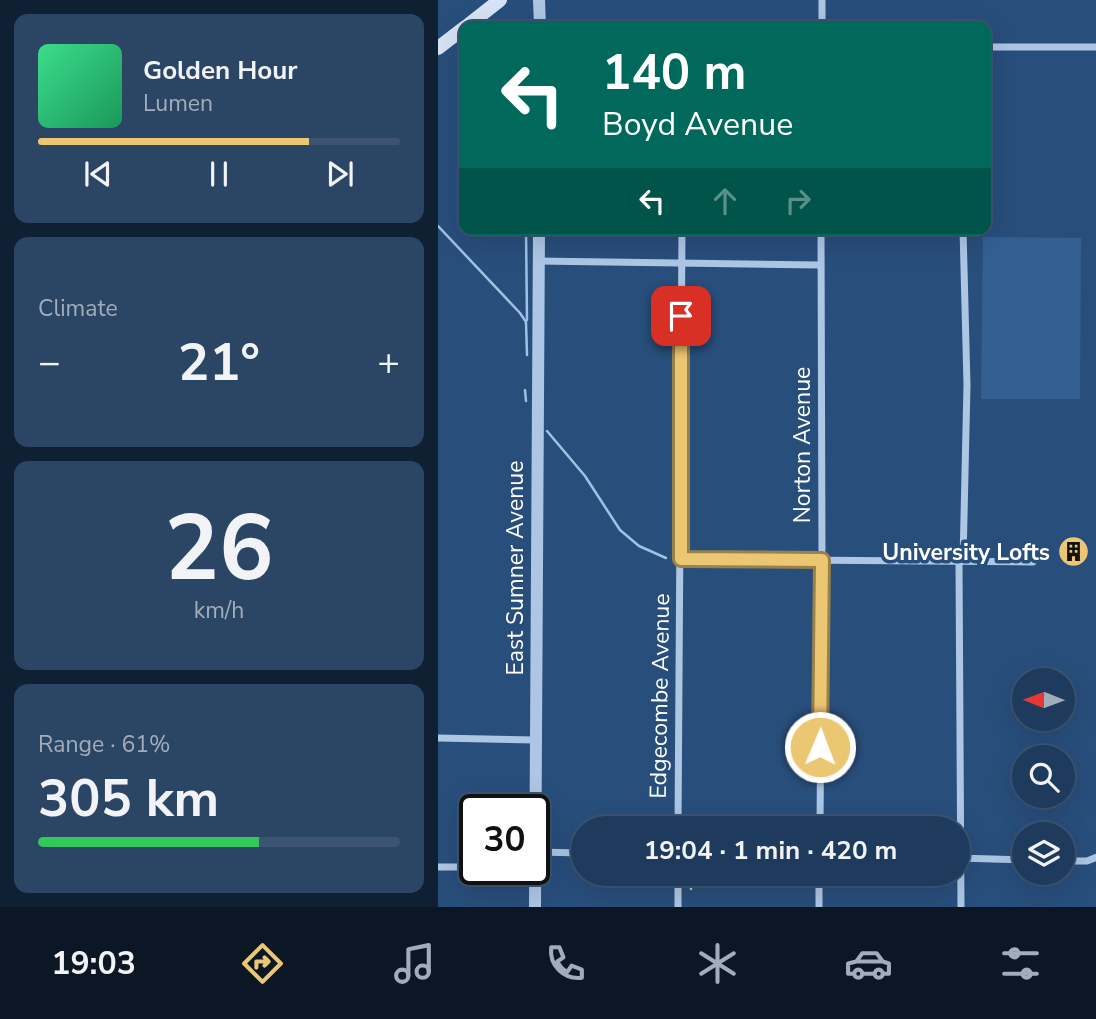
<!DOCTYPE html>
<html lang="en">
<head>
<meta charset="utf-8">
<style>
	:root { --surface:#1e3a5c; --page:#2b4565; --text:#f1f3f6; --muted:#a1adbb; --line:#3c5472; --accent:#ebc673 }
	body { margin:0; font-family:"Nunito Sans",sans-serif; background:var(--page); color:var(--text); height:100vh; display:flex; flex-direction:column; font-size:26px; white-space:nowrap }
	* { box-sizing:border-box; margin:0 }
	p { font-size:23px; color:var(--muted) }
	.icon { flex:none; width:38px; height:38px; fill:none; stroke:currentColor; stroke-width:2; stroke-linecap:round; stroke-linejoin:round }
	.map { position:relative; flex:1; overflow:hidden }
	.side { display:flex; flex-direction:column; gap:14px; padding:14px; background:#102033; width:438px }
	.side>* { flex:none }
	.guide { position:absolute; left:21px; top:21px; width:532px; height:214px; border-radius:14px; box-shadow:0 7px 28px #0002,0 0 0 2px var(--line); background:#00695c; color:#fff; overflow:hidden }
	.needle { width:46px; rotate:271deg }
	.fabs { position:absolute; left:574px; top:668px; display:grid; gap:14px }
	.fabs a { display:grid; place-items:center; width:63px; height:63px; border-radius:50%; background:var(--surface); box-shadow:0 7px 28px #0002,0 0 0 2px var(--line); font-size:35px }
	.speed { position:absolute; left:21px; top:794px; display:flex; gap:14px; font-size:35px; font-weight:700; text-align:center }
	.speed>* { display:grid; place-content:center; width:91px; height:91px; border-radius:50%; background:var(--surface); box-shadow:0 7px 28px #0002,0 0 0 2px var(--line); line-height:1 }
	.speed .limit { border:4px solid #111; border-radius:10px; background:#fff; color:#111 }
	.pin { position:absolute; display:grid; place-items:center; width:60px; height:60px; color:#fff; margin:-30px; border-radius:14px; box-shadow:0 4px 10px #0006 }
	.me { position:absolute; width:77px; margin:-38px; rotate:1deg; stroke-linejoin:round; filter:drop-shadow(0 0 5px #0008) }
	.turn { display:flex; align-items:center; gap:24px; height:147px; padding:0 28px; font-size:32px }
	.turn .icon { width:91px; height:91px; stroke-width:2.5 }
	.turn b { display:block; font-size:49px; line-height:60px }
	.lanes { display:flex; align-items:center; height:66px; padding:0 28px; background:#0003; justify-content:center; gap:35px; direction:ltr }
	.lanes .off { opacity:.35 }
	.big { font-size:52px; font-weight:700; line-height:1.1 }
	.side .widget { flex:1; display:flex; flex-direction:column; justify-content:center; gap:10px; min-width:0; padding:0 24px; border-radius:14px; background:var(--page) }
	.side .dial { align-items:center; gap:0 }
	.dial b { font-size:91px; line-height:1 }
	.song { display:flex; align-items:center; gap:21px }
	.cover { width:84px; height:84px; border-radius:10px; background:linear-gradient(135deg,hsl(150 70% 55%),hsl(150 70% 35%)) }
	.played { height:7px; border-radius:4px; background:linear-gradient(90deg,var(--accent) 75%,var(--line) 75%) }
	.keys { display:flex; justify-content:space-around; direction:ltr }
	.heat { display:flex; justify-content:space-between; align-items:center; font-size:38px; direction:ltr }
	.charge { height:10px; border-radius:5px; background:linear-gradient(90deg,#34c759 61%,var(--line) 0) }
	.trip { position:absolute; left:133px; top:816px; width:399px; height:70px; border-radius:35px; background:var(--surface); box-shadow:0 7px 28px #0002,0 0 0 2px var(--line); font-weight:700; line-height:70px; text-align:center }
	.tab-bar { display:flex; height:112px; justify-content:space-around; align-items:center; background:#0c1725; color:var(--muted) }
	.tab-bar .icon { width:49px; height:49px }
	.tab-bar .on { color:var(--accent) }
	.tab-bar b { font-size:32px; color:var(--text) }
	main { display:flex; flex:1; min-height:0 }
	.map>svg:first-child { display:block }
	.green { fill:#335f92 }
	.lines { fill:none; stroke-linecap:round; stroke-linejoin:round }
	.stream { stroke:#a1c1e4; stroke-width:2.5 }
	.minor { stroke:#acc6e4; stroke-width:7 }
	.tertiary { stroke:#acc6e4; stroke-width:12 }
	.secondary { stroke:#d5e3f4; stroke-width:14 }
	.route-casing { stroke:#99814b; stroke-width:18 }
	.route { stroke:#ebc673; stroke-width:12 }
	.labels { text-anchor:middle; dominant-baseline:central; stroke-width:7; stroke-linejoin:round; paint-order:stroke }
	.street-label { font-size:23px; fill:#fff; stroke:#284e7b }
	.poi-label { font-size:23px; font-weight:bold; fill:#fff; stroke:#284e7b; text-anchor:end }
</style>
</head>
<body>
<main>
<section class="side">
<div class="widget">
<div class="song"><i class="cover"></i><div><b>Golden Hour</b><p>Lumen</p></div></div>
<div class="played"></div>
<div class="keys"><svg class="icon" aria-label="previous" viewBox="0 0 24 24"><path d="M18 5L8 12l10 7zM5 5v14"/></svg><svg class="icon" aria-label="pause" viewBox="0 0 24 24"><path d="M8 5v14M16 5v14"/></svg><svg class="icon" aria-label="next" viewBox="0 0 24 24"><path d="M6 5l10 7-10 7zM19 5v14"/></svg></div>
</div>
<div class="widget"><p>Climate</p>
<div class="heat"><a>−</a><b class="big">21°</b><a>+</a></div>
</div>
<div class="widget dial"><b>26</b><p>km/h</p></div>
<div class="widget"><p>Range · 61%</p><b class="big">305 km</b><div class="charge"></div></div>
</section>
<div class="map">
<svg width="659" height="907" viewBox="0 0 659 907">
	<rect width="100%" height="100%" fill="#284e7b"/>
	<path class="green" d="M545,237L643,238L642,399H543Z"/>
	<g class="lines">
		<g class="stream">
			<path d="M0,226L82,313L88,322L89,355"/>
			<path d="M88,229L89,320"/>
			<path d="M87,390L88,401"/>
			<path d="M109,431L147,476L182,530L201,546L228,558"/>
			<path d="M253,873V889"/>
		</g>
		<g class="minor">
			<path d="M384,26V0"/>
			<path d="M548,47H659"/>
			<path d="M100,261L382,265"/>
			<path d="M243,559L595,562"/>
			<path d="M525,561L529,385L525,229"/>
			<path d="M521,562L523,907"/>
			<path d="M0,738L98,740"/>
			<path d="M240,828L244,229"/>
			<path d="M382,828L384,560L383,229"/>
			<path d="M98,852L145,853"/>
			<path d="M520,858L586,860"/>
			<path d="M625,861H649L659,857"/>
			<path d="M0,867H37"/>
			<path d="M240,873V907"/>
			<path d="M381,907V873"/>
		</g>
		<g class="tertiary">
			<path d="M101,0L102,26"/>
			<path d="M97,907L101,229"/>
		</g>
		<g class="secondary">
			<path d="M29,26L62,0"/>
			<path d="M0,48L26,28"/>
		</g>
	</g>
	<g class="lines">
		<defs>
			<path id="route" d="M243,316V559L384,560L382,747"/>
		</defs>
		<use href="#route" class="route-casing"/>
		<use href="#route" class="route"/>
	</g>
	<defs>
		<symbol id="building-disc" viewBox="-11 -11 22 22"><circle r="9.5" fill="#ebc673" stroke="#284e7b"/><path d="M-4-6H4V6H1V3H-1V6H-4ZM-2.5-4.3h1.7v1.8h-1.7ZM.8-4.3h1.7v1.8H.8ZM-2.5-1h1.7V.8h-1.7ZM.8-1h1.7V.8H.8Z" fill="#111"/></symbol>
	</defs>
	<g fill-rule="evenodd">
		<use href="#building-disc" x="618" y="534" width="35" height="35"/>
	</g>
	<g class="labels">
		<g class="street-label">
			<text transform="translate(364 445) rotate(-90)">Norton Avenue</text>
			<text transform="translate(77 568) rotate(-90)">East Sumner Avenue</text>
			<text transform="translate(222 696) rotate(-89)">Edgecombe Avenue</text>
		</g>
		<g class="poi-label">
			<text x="612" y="552">University Lofts</text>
		</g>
	</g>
</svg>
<div class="fabs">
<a><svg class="needle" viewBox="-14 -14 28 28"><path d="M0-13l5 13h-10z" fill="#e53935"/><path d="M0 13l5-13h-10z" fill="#a1adbb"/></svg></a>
<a><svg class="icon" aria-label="search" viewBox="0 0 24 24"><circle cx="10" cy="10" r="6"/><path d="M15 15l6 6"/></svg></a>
<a><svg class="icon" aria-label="layers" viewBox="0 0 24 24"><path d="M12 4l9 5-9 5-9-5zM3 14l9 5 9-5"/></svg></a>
</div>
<div class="speed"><div class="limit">30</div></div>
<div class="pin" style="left:243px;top:316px;background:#d93025"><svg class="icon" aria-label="arrive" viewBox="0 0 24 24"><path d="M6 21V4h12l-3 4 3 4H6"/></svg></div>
<svg class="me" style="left:382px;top:747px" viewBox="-20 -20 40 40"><circle r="17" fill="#ebc673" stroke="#fff" stroke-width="3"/><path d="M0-11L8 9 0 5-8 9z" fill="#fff"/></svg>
<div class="trip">19:04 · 1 min · 420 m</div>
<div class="guide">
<div class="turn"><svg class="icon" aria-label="left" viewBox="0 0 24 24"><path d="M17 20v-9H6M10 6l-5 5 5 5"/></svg><div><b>140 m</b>Boyd Avenue</div></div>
<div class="lanes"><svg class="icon" aria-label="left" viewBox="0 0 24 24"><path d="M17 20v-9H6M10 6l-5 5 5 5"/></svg><svg class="icon off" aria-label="ahead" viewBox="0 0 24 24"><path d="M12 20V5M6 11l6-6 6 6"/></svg><svg class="icon off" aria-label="right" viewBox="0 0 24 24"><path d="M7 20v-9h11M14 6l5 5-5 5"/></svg></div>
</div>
</div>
</main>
<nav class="tab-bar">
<b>19:03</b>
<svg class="icon on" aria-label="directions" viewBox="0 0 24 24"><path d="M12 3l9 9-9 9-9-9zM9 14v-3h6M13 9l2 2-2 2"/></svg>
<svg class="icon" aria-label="music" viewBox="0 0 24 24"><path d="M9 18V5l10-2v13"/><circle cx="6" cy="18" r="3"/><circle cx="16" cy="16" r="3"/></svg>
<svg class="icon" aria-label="phone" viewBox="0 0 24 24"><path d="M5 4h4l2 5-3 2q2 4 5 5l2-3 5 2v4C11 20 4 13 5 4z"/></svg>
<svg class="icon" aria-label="climate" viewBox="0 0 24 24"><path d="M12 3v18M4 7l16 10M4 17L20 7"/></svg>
<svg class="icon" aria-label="car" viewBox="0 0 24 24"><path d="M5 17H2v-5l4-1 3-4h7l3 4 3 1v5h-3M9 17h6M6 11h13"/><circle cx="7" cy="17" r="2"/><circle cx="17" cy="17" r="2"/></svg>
<svg class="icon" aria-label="filters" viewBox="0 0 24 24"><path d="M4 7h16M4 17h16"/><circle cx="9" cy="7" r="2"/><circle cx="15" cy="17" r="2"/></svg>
</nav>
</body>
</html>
